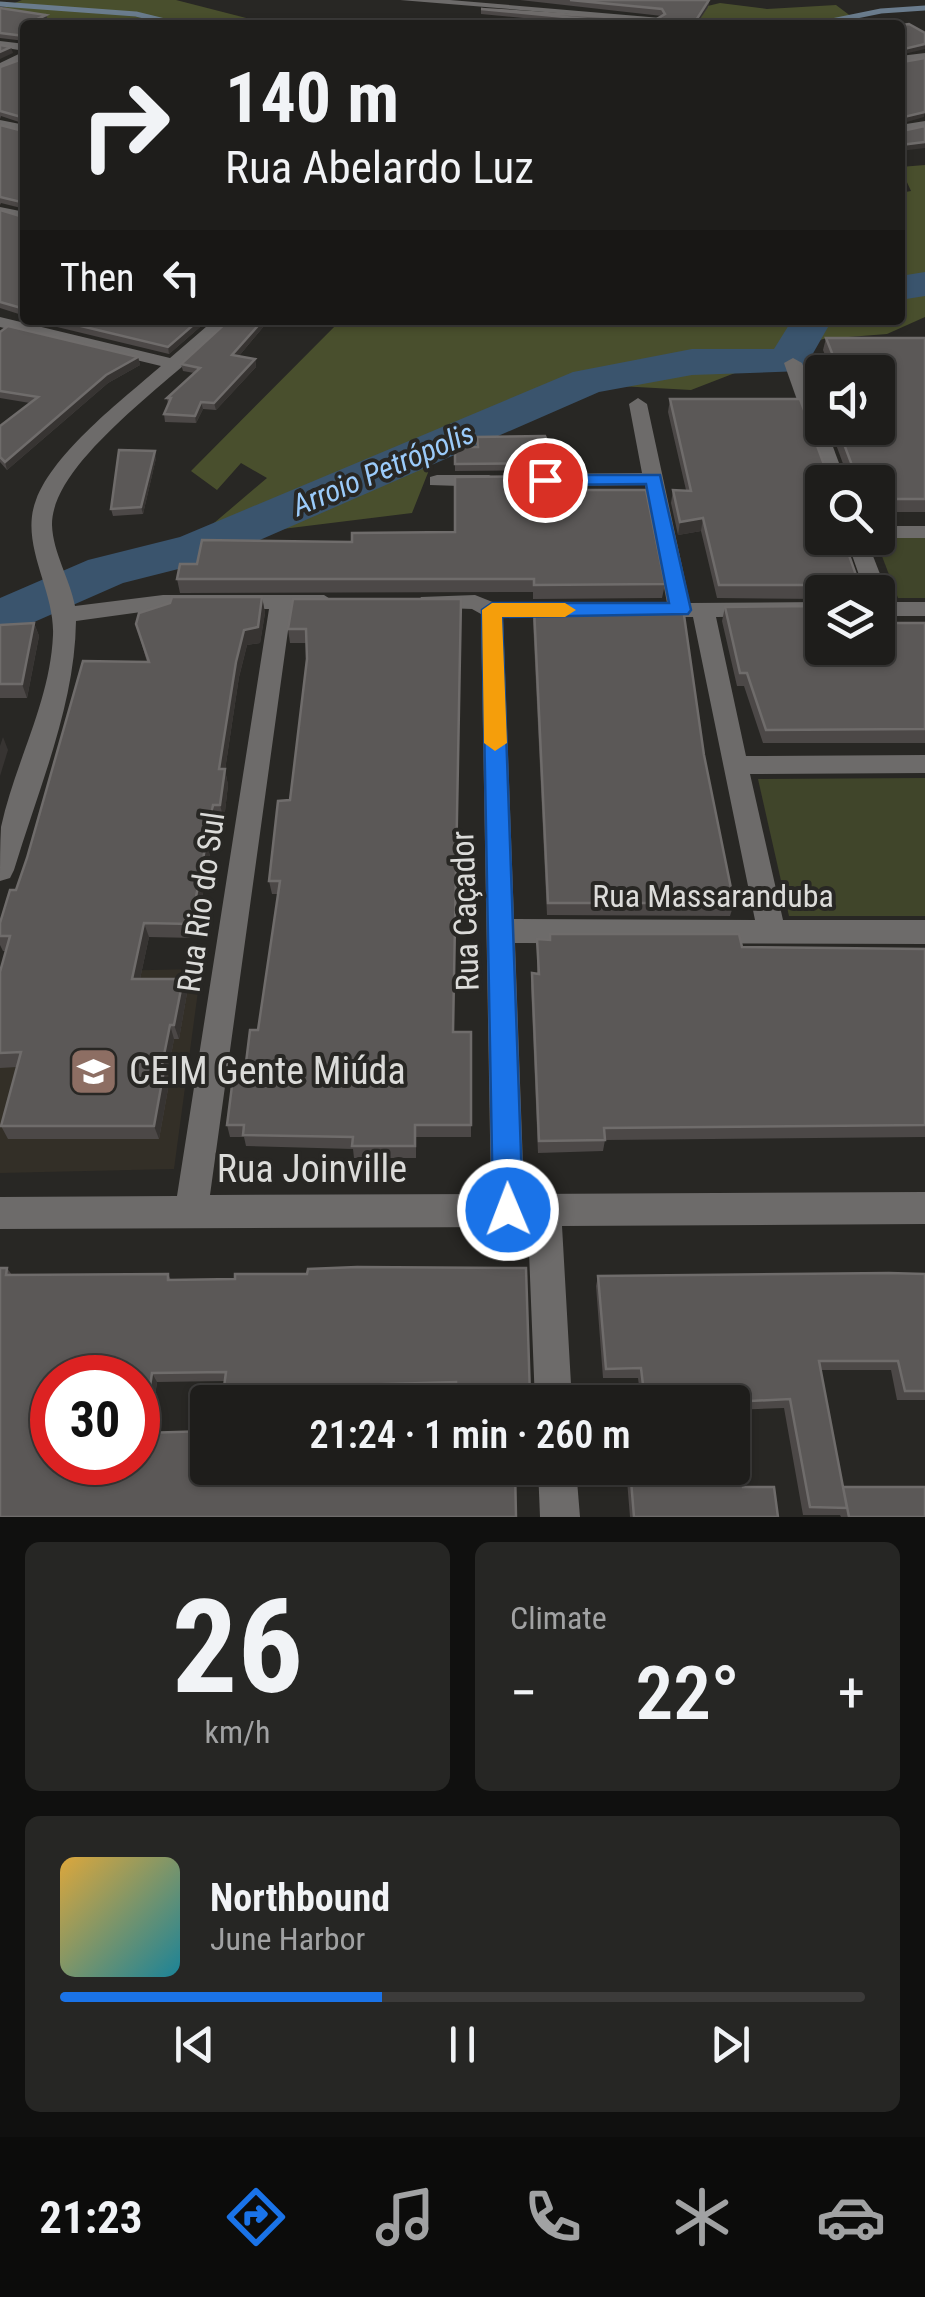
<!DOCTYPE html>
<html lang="en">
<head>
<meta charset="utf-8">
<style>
	:root { --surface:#1e1d1b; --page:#262624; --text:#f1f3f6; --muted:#a1a2a3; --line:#3c3b3a; --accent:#1a73e8 }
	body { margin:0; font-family:"Roboto Condensed",sans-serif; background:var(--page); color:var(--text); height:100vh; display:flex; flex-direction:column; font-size:38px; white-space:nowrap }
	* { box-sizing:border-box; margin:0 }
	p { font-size:32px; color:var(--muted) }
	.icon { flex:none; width:55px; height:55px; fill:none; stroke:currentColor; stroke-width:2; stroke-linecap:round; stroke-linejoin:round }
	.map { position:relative; height:1517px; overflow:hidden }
	.sheet { display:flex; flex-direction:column; gap:25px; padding:25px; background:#10100f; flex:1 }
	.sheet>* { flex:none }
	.top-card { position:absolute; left:20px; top:20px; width:885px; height:305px; border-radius:10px; box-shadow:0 2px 8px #0004,0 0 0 2px var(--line); background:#1e1d1b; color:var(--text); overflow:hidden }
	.fabs { position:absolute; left:805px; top:355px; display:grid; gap:20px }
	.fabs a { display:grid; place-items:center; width:90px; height:90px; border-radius:10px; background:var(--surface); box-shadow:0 2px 8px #0004,0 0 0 2px var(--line); font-size:50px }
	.speed { position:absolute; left:30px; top:1355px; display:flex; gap:20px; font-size:50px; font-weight:700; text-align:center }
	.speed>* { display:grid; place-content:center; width:130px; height:130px; border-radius:50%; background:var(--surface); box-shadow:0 2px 8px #0004,0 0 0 2px var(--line); line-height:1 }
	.speed .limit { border:15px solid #d22; background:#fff; color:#111 }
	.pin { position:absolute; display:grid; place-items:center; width:85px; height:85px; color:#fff; margin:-42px; border:5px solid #fff; border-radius:50%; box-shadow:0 2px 10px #0007 }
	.me { position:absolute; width:110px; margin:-55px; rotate:359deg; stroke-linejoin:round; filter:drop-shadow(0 0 8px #0008) }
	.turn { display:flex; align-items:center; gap:35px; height:210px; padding:0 40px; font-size:45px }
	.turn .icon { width:130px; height:130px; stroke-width:2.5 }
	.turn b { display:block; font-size:70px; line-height:85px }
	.then { display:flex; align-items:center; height:95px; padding:0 40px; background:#0003; gap:20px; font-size:38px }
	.big { font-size:75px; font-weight:600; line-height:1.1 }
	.sheet .widget { flex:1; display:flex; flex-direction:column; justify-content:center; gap:15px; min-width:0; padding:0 35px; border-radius:15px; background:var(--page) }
	.sheet .dial { align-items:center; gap:0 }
	.dial b { font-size:130px; line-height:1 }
	.song { display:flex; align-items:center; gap:30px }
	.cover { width:120px; height:120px; border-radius:15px; background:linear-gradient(135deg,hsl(40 70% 55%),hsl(190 70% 35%)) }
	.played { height:10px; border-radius:5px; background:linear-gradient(90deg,var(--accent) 40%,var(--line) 40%) }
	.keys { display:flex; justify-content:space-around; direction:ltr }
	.heat { display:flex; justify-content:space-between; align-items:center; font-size:55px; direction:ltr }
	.sheet .tiles { flex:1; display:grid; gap:25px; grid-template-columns:1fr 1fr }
	.widget:last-child { grid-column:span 2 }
	.trip { position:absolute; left:190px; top:1385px; width:560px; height:100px; border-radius:10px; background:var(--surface); box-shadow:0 2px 8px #0004,0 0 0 2px var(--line); font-weight:600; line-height:100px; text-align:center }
	.dock { display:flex; height:160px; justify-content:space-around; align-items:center; background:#0c0c0b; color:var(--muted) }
	.dock .icon { width:70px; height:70px }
	.dock .selected { color:var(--accent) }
	.dock b { font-size:45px; color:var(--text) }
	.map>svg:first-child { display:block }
	.built { fill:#332f27 }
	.green { fill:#40452a }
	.forest { fill:#494f2d }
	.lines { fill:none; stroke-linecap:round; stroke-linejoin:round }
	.stream { stroke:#6a7c8d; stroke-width:5 }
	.river { fill:#3a546d; fill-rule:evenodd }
	.minor { fill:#6d6b6a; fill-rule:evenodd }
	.wall { fill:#4c4847 }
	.shaded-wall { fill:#373432 }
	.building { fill:#5b5857; stroke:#6f6c6b; stroke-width:2.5; fill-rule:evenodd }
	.route { fill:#1a73e8; stroke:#114b97; stroke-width:2.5 }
	.slow { fill:#f59e0b }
	.labels { text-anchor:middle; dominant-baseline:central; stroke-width:8; stroke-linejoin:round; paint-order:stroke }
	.far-water-label { font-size:30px; font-style:italic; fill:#9bcbfa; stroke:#282724 }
	.street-label { font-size:32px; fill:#dbdbd9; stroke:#282724 }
	.near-poi-label { font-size:38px; fill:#dbdbd9; stroke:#282724; text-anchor:start }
	.near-street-label { font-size:38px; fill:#dbdbd9; stroke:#282724 }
</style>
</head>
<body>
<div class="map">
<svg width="925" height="1517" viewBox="0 0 925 1517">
	<rect width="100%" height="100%" fill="#282724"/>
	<path class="built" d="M201,969L174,1169L0,1173V973Z"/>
	<g class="green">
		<path d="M875,538H925V598H898Z"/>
		<path d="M925,778V916H789L758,779Z"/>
	</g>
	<g class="forest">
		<path d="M22,0H176L274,25H41L0,9Z"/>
		<path d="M720,3L767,9L836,5L852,17L812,25H711L687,11Z"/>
		<path d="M925,165V317L887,334L823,339L691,390L601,385L435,455L412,513L194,540L267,478L241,463L217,490L191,471L341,320H900V193L911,191L900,167Z"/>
	</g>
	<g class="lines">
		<g class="stream">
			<path d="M0,4L136,14L181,25"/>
			<path d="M812,25L881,11L925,8"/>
		</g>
		<g class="river">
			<path d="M925,272V296L900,300V276Z"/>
			<path d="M792,320H832L803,371L692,375L599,392L214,560L123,583L0,637V598L88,560L180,537L573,372L692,349H774Z"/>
		</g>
		<g class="minor">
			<path d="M400,0H450L661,18L655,21Z"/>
			<path d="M0,41L25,44V60L0,72V63L25,51L0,47Z"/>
			<path d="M925,53V61L900,64V56Z"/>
			<path d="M0,120L25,125V133L0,128Z"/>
			<path d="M925,121V129L900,133V125Z"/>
			<path d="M0,207L25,212V220L0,215Z"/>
			<path d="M0,317L170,358L214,320H232C190,369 51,458 52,525C53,553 70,579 75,606L163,595H324L335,602L324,609H291L210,1195L491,1194L481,614L472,609L421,607L418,602L421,597L475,595L495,603H567L578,610L567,617H503L514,919L755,920L693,617H652L641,610L644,605L667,603L645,485L534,486L524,480L534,474L642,473L629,404L638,398L647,404L690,603L822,602V616L716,617L746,756L925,755V773L750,774L783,920H925V944L515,943L524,1194L925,1192V1224L562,1226L572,1402H535L528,1227L0,1229V1197L177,1196L269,609H163L76,621C75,706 38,790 14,870L10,878L0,881C0,864 0,844 1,827C15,762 50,703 53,635C55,590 19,544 36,500C54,452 122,400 161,366L0,327Z"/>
			<path d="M793,358L802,363L846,482H826L784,363Z"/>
			<path d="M437,475H489L499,481L489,487L430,485V477Z"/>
			<path d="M878,526H925V538H875Z"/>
			<path d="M846,538H866L887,592L884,597L865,592Z"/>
			<rect x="878" y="602" width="47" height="14"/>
			<path d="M538,1468H576L580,1517H540Z"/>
		</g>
	</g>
	<g class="wall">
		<path d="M520,0H709L708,7L696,25H595L481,14V9L655,20L662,16Z"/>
		<path d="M0,8L46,15L48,20L25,25V41L0,38Z"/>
		<path d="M25,58V124L1,116L0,119V67Z"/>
		<path d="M0,125L23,131L25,125V316L0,308V210L23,217L25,209L1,203L0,205Z"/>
		<path d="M28,320H208L169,354Z"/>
		<path d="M229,320H269L239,356L255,359L256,367L216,410L203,409L196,423L165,422L164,414L168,404L167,398L194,373L183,371L181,364Z"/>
		<path d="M0,332L138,357L140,365L108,383L7,470L0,462V426L30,403L0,398Z"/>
		<path d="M826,338H925V512H878V482H822L862,592H822V599L717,598L701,531L678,535L671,503L673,490H686L668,412L670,399L826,470L846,472L830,428H878V372H824L826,363H828L823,350Z"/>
		<path d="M477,437L557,463L556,470L455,471V447H477Z"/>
		<path d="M156,458L143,514L113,516L111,509Z"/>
		<path d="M571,490L665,584L662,598L533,599V592L180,593L177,579L197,564L455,532Z"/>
		<path d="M262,597L265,613L260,643L247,645L239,677L225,770L228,785L224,820H216L195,938L149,937L140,979H183L187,993L179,1039H174L166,1083L168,1089L159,1139H8L1,1126L17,1067L0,1068V972L6,951H3L0,945V923L16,890L147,662L136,624Z"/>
		<path d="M461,599L453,1032H471V1137H416V1158H354L353,1149L246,1146L244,1137H230L227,1125L258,1030L278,894H272L269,881L290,800L307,659L306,643H290L288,629Z"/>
		<path d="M725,607L822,648L925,623V743H763L744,686H737L722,621Z"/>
		<path d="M534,608L704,755L734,903L730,916L547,915L533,621Z"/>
		<path d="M34,623L39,636L27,698H0V625Z"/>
		<path d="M537,939L742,947L925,949V1137L605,1140L603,1151L538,1153L531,986L532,973L537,974Z"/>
		<path d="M7,1268L12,1275L168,1274L171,1280L530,1396L529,1402L456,1400V1392L356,1394L225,1381L157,1382L150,1433L0,1517Z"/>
		<path d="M925,1274V1400H897L891,1370H821L843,1487L925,1517H841L840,1515H803L784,1408L732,1410V1402H641L638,1378H603L596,1286L598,1276Z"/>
		<path d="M626,1468H732L743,1487L778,1517H630Z"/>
	</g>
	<g class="shaded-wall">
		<path d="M708,2V7L696,25H693Z"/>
		<path d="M46,15L48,20L38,25L29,23Z"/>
		<path d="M925,44V49L900,55V50Z"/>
		<path d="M11,47L13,53L0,59V52Z"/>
		<path d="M925,112L924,117L900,124V118Z"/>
		<path d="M925,142V148L900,151V145Z"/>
		<path d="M199,320H208L169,354L168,347Z"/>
		<path d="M263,320H269L234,362L232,355Z"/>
		<path d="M138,357L140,365L108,383L7,470L5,462L106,375Z"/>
		<path d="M255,359L256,367L216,410L214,403Z"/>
		<path d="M201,402L203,409L196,423L195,416Z"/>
		<path d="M155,451L156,458L143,514L141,507Z"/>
		<path d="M703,518L701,531L678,535L680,522Z"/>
		<path d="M262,597L265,613L260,643L247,645L239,677L225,770L228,785L224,820L220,805L219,769L236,662L244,630Z"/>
		<path d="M34,623L39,636L27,698L22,684Z"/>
		<path d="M3,737L8,750L0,776V746Z"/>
		<path d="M213,805L216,820L195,938L191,924Z"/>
		<path d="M144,923L149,937L137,993L132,979Z"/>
		<path d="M183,979L187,993L179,1039L174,1025Z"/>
		<path d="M170,1025L174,1039L166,1083L168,1089L159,1139L154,1126L160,1075Z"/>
		<path d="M152,1373L157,1382L148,1442L143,1433Z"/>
	</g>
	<g class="building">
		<path d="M570,0H709L693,25H647L481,9L655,20L665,14L662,9Z"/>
		<path d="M0,8L46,15L29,23L36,25H25V36L0,33Z"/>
		<path d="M909,24L925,33V44L900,50V25Z"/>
		<path d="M0,45L11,47L0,52Z"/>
		<path d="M900,57L902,62L925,58V112L900,118Z"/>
		<path d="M25,58V118L0,111V67Z"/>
		<path d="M0,125L23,131L25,125V203L0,197Z"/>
		<path d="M900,125L902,131L925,126V142L900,145Z"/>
		<path d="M25,208V309L0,302V210L23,217Z"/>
		<path d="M56,320H199L168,347Z"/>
		<path d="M229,320H263L232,355L255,359L214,403L201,402L195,416L164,414L171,398H167L200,368L181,364Z"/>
		<path d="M8,326L138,357L106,375L5,462L0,457V426L38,397L0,391V332Z"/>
		<path d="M826,338H925V499H878V482H822V538H843L862,592H829V589L826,585H719L703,518L680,522L673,490L691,491L670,399H800L826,470L849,473L853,468L838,428H878V372H830L826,363H836Z"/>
		<path d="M545,436L557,463L455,464V447H478L477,437Z"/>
		<path d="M119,450L155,451L141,507L111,509Z"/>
		<path d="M565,476L571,490H646L665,584L534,585V579H177L180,564H197L202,540L352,542V533L455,532V477Z"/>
		<path d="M172,597H262L258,627L244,630L236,662L219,769H225L220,805H213L191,924L144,923L132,979H183L174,1025H170L160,1075L163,1076L154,1126H1L21,1052L0,1053V972L10,936H0V923L10,890H16L27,858L83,661L149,662L136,624L139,613L170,603Z"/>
		<path d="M293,599H461L453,1032H471V1125H415V1146H352L353,1137L243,1135L244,1125H227L234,1070L245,1071L250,1030H258L280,881H269L278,801L290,800L307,659L306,629H288Z"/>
		<path d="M822,606V648H878V623H925V729L766,730L747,673H740L725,607Z"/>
		<path d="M534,608H683L704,755L734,903H548Z"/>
		<path d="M34,623L22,684H0V625Z"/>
		<path d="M550,934H739L742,947L925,949V1125L604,1128L605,1140L539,1141L532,973L539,974L537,939L550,940Z"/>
		<path d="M357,1267L526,1268L530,1396L456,1391V1382L355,1385L353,1402H222L226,1372L152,1373L143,1433L208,1431V1468H515L516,1517H0V1268H7L6,1275L168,1274V1280L235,1279V1274H307L308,1269ZM52,1378H138V1462H52Z"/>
		<path d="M889,1273L925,1274V1391H905L898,1361H819L843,1487H925V1517H849L843,1487L847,1508L810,1507L790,1399L730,1402H645L641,1368L606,1369L598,1276Z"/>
		<path d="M732,1418L743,1487H774L778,1517H634L630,1468H732Z"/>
	</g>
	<path class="route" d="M660,475L691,610L688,614L502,617L523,1210L519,1221L508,1225L497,1221L493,1210L482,610L492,603H669L646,484L545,485L536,480L545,475Z"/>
	<path class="slow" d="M492,603H565L576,610L565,617H502L507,743L495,751L484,743L482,610Z"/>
	<defs>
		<symbol id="school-square" viewBox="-11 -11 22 22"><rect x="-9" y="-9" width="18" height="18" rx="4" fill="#8d6e63" stroke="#282724"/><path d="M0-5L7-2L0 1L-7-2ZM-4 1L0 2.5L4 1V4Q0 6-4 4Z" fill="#fff"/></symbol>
	</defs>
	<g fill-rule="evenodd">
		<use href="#school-square" x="66" y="1044" width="55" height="55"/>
	</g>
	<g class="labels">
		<g class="far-water-label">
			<text transform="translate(383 469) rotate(-23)">Arroio Petrópolis</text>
		</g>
		<g class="street-label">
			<text x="713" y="896">Rua Massaranduba</text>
			<text transform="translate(201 902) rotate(-82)">Rua Rio do Sul</text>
			<text transform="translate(465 911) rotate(-92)">Rua Caçador</text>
		</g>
		<g class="near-poi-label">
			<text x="129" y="1071">CEIM Gente Miúda</text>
		</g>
		<g class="near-street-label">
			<text x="312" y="1169">Rua Joinville</text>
		</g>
	</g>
</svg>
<div class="fabs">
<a><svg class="icon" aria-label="sound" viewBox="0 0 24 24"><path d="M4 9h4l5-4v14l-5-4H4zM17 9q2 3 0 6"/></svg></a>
<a><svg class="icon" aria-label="search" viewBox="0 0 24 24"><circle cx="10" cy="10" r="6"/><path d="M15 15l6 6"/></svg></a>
<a><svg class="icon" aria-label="layers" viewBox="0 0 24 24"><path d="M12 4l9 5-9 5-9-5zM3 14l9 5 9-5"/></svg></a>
</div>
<div class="speed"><div class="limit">30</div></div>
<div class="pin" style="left:545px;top:480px;background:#d93025"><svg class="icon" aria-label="arrive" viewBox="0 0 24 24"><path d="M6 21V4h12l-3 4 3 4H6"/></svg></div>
<svg class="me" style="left:508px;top:1210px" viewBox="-20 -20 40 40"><circle r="17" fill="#1a73e8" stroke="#fff" stroke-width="3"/><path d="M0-11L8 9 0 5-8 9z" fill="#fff"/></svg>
<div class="trip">21:24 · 1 min · 260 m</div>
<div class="top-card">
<div class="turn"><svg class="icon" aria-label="right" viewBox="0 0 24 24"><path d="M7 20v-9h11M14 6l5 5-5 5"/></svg><div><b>140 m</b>Rua Abelardo Luz</div></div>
<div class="then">Then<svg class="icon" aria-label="left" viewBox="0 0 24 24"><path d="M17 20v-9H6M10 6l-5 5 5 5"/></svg></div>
</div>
</div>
<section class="sheet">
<div class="tiles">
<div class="widget dial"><b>26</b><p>km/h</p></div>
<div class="widget"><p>Climate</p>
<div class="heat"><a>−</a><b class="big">22°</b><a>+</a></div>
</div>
<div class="widget">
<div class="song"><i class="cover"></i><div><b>Northbound</b><p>June Harbor</p></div></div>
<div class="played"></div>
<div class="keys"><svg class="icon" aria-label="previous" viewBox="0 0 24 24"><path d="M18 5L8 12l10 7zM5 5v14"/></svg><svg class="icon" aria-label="pause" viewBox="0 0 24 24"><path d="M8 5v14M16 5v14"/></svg><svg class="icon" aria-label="next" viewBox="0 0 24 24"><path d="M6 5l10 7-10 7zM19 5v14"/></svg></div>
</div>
</div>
</section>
<nav class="dock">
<b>21:23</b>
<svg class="icon selected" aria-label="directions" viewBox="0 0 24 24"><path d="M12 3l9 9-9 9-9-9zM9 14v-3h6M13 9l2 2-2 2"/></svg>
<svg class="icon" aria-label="music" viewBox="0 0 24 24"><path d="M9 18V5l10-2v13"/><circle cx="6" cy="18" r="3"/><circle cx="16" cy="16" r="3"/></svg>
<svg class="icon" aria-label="phone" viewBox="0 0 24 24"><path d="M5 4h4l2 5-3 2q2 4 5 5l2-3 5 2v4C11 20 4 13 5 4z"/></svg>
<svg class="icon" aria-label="climate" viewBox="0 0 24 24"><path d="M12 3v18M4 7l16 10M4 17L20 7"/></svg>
<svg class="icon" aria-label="car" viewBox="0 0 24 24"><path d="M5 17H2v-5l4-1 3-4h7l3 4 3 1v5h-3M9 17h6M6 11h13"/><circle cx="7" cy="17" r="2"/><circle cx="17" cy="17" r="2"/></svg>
</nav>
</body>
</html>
